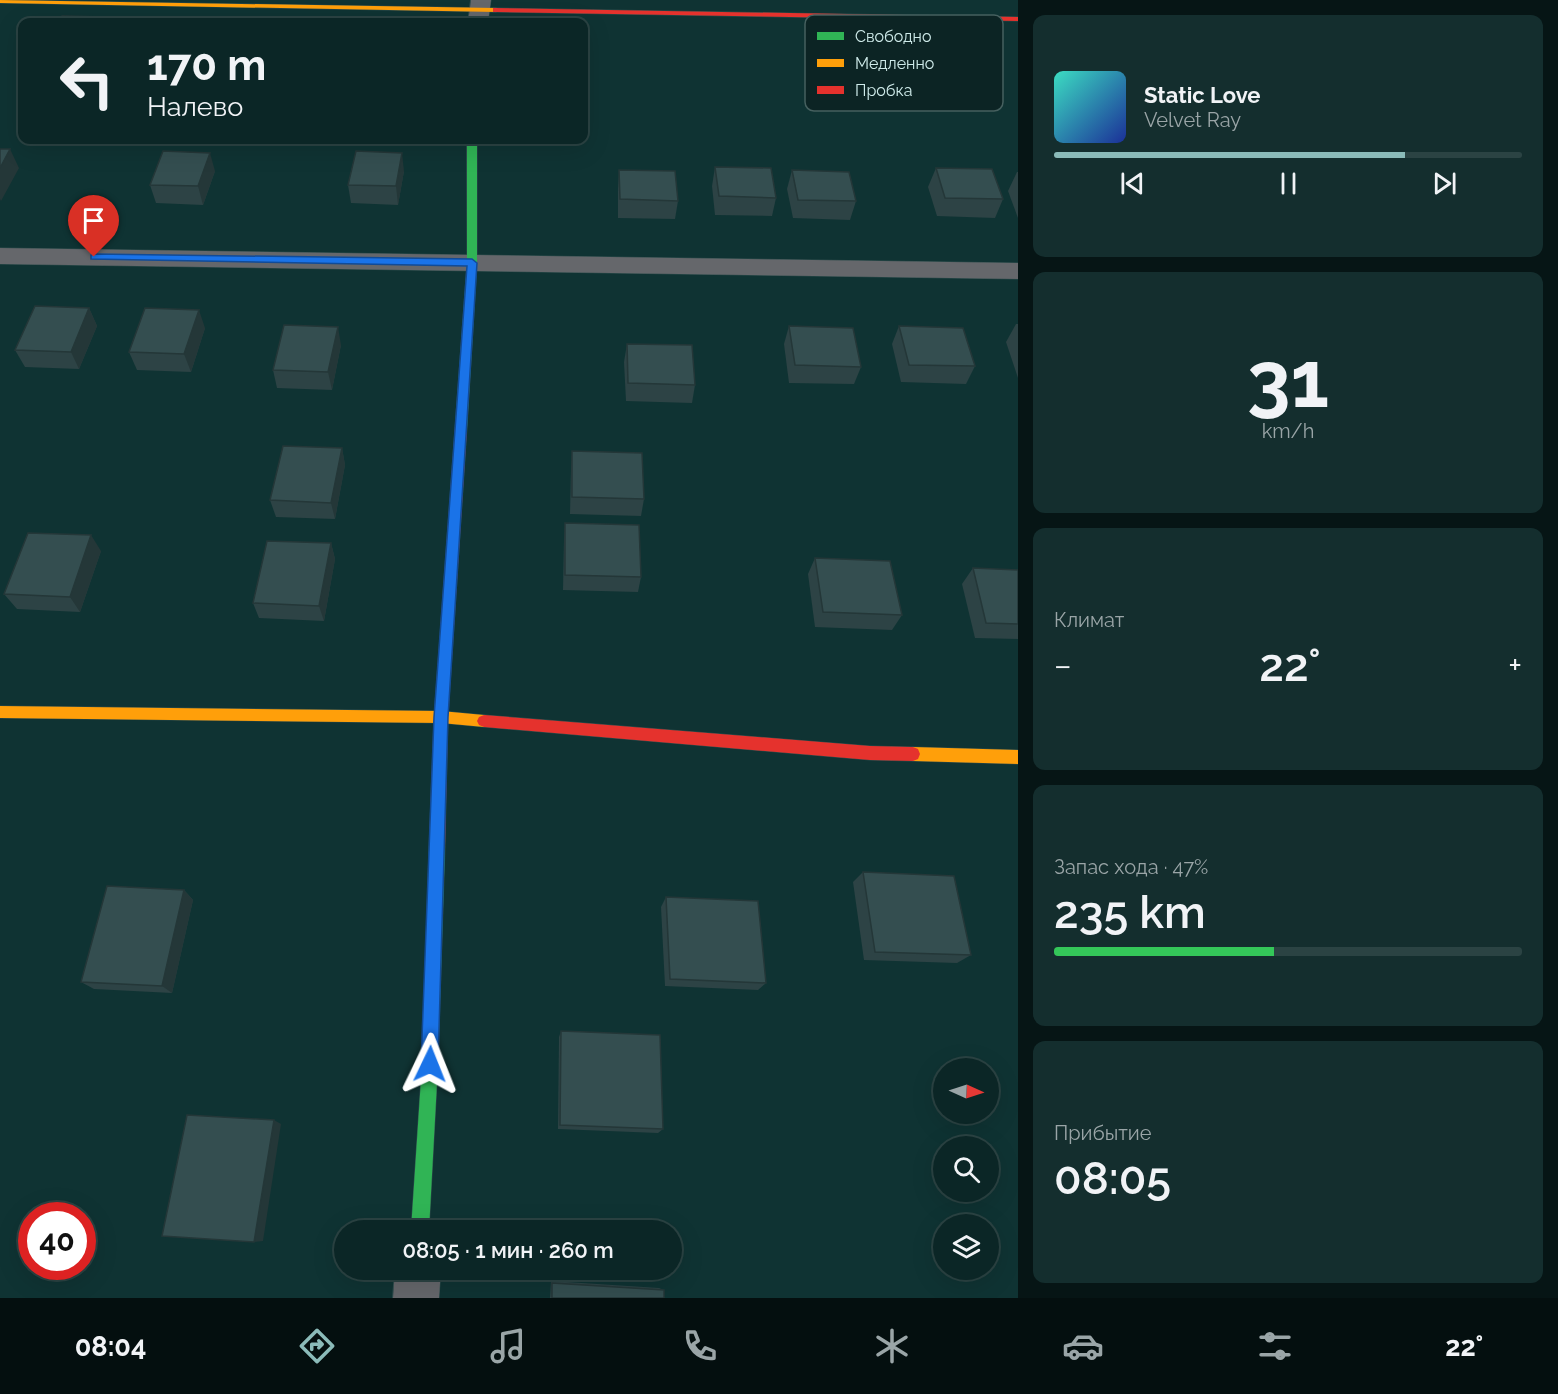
<!DOCTYPE html>
<html lang="ru">
<head>
<meta charset="utf-8">
<style>
	:root { --surface:#0b2626; --page:#142e2e; --text:#f1f3f6; --muted:#9aa5a7; --line:#2b4343; --accent:#8bbbb9 }
	body { margin:0; font-family:Raleway,sans-serif; background:var(--page); color:var(--text); height:100vh; display:flex; flex-direction:column; font-size:22px; white-space:nowrap }
	* { box-sizing:border-box; margin:0 }
	p { font-size:20px; color:var(--muted) }
	.icon { flex:none; width:33px; height:33px; fill:none; stroke:currentColor; stroke-width:2; stroke-linecap:round; stroke-linejoin:round }
	.map { position:relative; flex:1; overflow:hidden }
	.drawer { display:flex; flex-direction:column; gap:15px; padding:15px; background:#061515; width:540px }
	.drawer>* { flex:none }
	.hud { position:absolute; left:18px; top:18px; width:570px; height:126px; border-radius:12px; box-shadow:0 6px 24px #0002,0 0 0 2px var(--line); background:#0b2626; color:var(--text); overflow:hidden }
	.needle { width:39px; rotate:93deg }
	.buttons { position:absolute; left:933px; top:1058px; display:grid; gap:12px }
	.buttons a { display:grid; place-items:center; width:66px; height:66px; border-radius:50%; background:var(--surface); box-shadow:0 6px 24px #0002,0 0 0 2px var(--line); font-size:30px }
	.speed { position:absolute; left:18px; top:1202px; display:flex; gap:12px; font-size:30px; font-weight:700; text-align:center }
	.speed>* { display:grid; place-content:center; width:78px; height:78px; border-radius:50%; background:var(--surface); box-shadow:0 6px 24px #0002,0 0 0 2px var(--line); line-height:1 }
	.speed .limit { border:9px solid #d22; background:#fff; color:#111 }
	.pin { position:absolute; display:grid; place-items:center; width:51px; height:51px; color:#fff; margin:-62px -26px; border-radius:50% 50% 50% 0; rotate:-45deg; box-shadow:0 0 6px #0007 }
	.pin .icon { rotate:45deg }
	.me { position:absolute; width:66px; margin:-33px; rotate:2deg; stroke-linejoin:round; filter:drop-shadow(0 0 4px #0008) }
	.turn { display:flex; align-items:center; gap:21px; height:126px; padding:0 30px; font-size:27px }
	.turn .icon { width:78px; height:78px; stroke-width:2.5 }
	.turn b { display:block; font-size:42px; line-height:51px }
	.big { font-size:45px; font-weight:600; line-height:1.1 }
	.drawer .tile { flex:1; display:flex; flex-direction:column; justify-content:center; gap:9px; min-width:0; padding:0 21px; border-radius:12px; background:var(--page) }
	.drawer .dial { align-items:center; gap:0 }
	.dial b { font-size:78px; line-height:1 }
	.song { display:flex; align-items:center; gap:18px }
	.cover { width:72px; height:72px; border-radius:9px; background:linear-gradient(135deg,hsl(170 70% 55%),hsl(230 70% 35%)) }
	.played { height:6px; border-radius:3px; background:linear-gradient(90deg,var(--accent) 75%,var(--line) 75%) }
	.keys { display:flex; justify-content:space-around; direction:ltr }
	.heat { display:flex; justify-content:space-between; align-items:center; font-size:33px; direction:ltr }
	.charge { height:9px; border-radius:4px; background:linear-gradient(90deg,#34c759 47%,var(--line) 0) }
	.trip { position:absolute; left:334px; top:1220px; width:348px; height:60px; border-radius:30px; background:var(--surface); box-shadow:0 6px 24px #0002,0 0 0 2px var(--line); font-weight:600; line-height:60px; text-align:center }
	.menu { display:flex; height:96px; justify-content:space-around; align-items:center; background:#040f0f; color:var(--muted) }
	.menu .icon { width:42px; height:42px }
	.menu .current { color:var(--accent) }
	.menu b { font-size:27px; color:var(--text) }
	main { display:flex; flex:1; min-height:0 }
	.map>svg:first-child { display:block }
	.lines { fill:none; stroke-linecap:round; stroke-linejoin:round }
	.street-casing { stroke:#304e4e; stroke-width:1 }
	.fast-casing { stroke:#304e4e; stroke-width:1 }
	.slow-casing { stroke:#304e4e; stroke-width:1 }
	.jam-casing { stroke:#304e4e; stroke-width:1 }
	.street { fill:#65676b; fill-rule:evenodd }
	.fast { fill:#30b455; fill-rule:evenodd }
	.slow { fill:#ff9f0a; fill-rule:evenodd }
	.jam { fill:#e5322d; fill-rule:evenodd }
	.wall { fill:#2d4345 }
	.shaded-wall { fill:#243738 }
	.building { fill:#344e50; stroke:#243738; stroke-width:1.5 }
	.route { fill:#1a73e8; stroke:#114b97; stroke-width:1.5 }
	.key { fill:#0c2424; stroke:#46605f; stroke-width:1.5 }
	.key-label { font-size:16px; fill:#cfebea }
</style>
</head>
<body>
<main>
<div class="map">
<svg width="1018" height="1298" viewBox="0 0 1018 1298">
	<rect width="100%" height="100%" fill="#0f3333"/>
	<g class="lines">
		<defs>
			<g id="street">
				<path d="M471,0H491L488,22H468Z"/>
				<path d="M0,248L1018,263V279L0,264Z"/>
				<path d="M395,1269H441L439,1298H393Z"/>
			</g>
			<g id="fast">
				<path d="M467,140H477V263L467,428L461,432L455,428L467,263Z"/>
				<path d="M437,840L442,842L445,847L438,1064L429,1230H411L422,1064L429,847L432,842Z"/>
			</g>
			<g id="slow">
				<path d="M0,0L496,8L500,10L496,12L0,3Z"/>
				<path d="M0,706L441,711L484,715L489,717L491,721L489,725L484,727L441,723L0,718Z"/>
				<path d="M913,747L1018,750V764L913,761L908,759L906,754L908,749Z"/>
			</g>
			<g id="jam">
				<path d="M493,8L1018,17V21L496,12H493Z"/>
				<path d="M461,424L467,428L448,717L445,847L442,852L437,854L432,852L429,847L434,717L455,428Z"/>
				<path d="M484,715L870,746L913,747L918,749L920,754L918,759L913,761L870,760L484,727L479,725L477,721L479,717Z"/>
			</g>
		</defs>
		<use href="#street" class="street-casing"/>
		<use href="#fast" class="fast-casing"/>
		<use href="#slow" class="slow-casing"/>
		<use href="#jam" class="jam-casing"/>
		<use href="#street" class="street"/>
		<use href="#fast" class="fast"/>
		<use href="#slow" class="slow"/>
		<use href="#jam" class="jam"/>
	</g>
	<g class="wall">
		<path d="M860,27L917,51L911,69L861,68L855,45Z"/>
		<path d="M715,167L776,198L772,216L715,215L712,186Z"/>
		<path d="M936,168L1003,199L995,218L937,216L928,187Z"/>
		<path d="M619,170L678,201L675,219L618,218V188Z"/>
		<path d="M792,170L856,201L850,220L793,218L787,189Z"/>
		<path d="M215,171L203,205L156,203L150,185Z"/>
		<path d="M404,171L398,205L351,203L348,185Z"/>
		<path d="M1017,172H1018V218L1008,191Z"/>
		<path d="M89,308L97,326L79,369L25,367L15,350Z"/>
		<path d="M1016,324H1018V378L1006,342Z"/>
		<path d="M789,326L861,367L854,384L789,383L784,344Z"/>
		<path d="M899,326L975,366L966,384L901,382L892,344Z"/>
		<path d="M205,328L191,372L137,370L129,352Z"/>
		<path d="M627,344L695,385L692,403L626,401L624,362Z"/>
		<path d="M341,345L332,390L277,388L273,370Z"/>
		<path d="M342,448L345,465L335,519L276,517L270,500Z"/>
		<path d="M572,451L644,499L641,516L570,514L571,468Z"/>
		<path d="M565,523L641,577L638,592L563,590L564,539Z"/>
		<path d="M331,543L335,559L324,621L259,618L253,603Z"/>
		<path d="M101,551L80,612L17,609L4,594Z"/>
		<path d="M815,558L902,615L892,630L815,627L808,574Z"/>
		<path d="M973,568L1018,570V639L975,638L962,584Z"/>
		<path d="M863,872L971,955L957,963L864,960L853,882Z"/>
		<path d="M184,890L193,900L172,993L94,989L81,982Z"/>
		<path d="M666,897L766,983L758,990L665,986L661,907Z"/>
		<path d="M561,1031L663,1129L658,1133L558,1129L559,1037Z"/>
		<path d="M551,1281L659,1288L664,1290V1298H550Z"/>
	</g>
	<g class="shaded-wall">
		<path d="M10,149L19,168L1,201L0,199V168Z"/>
		<path d="M210,153L215,171L203,205L198,186Z"/>
		<path d="M402,153L404,171L398,205L396,186Z"/>
		<path d="M89,308L97,326L79,369L71,352Z"/>
		<path d="M199,310L205,328L191,372L184,354Z"/>
		<path d="M338,327L341,345L332,390L328,372Z"/>
		<path d="M342,448L345,465L335,519L331,503Z"/>
		<path d="M91,535L101,551L80,612L70,597Z"/>
		<path d="M331,543L335,559L324,621L319,606Z"/>
		<path d="M184,890L193,900L172,993L162,986Z"/>
		<path d="M274,1120L281,1124L263,1241L254,1242Z"/>
	</g>
	<g class="building">
		<path d="M62,16L103,17L100,22H58Z"/>
		<path d="M216,20L258,21V22H216Z"/>
		<path d="M374,20L415,21V22H373Z"/>
		<path d="M0,149H10L0,168Z"/>
		<path d="M163,151L210,153L198,186L150,185Z"/>
		<path d="M356,151L402,153L396,186L348,185Z"/>
		<path d="M715,167L771,168L776,198L719,196Z"/>
		<path d="M936,168L992,169L1003,199L945,198Z"/>
		<path d="M619,170L675,171L678,201L620,199Z"/>
		<path d="M792,170L849,172L856,201L798,200Z"/>
		<path d="M35,306L89,308L71,352L15,350Z"/>
		<path d="M145,308L199,310L184,354L129,352Z"/>
		<path d="M284,325L338,327L328,372L273,370Z"/>
		<path d="M789,326L853,328L861,367L795,365Z"/>
		<path d="M899,326L963,328L975,366L909,365Z"/>
		<path d="M627,344L692,345L695,385L628,383Z"/>
		<path d="M283,446L342,448L331,503L270,500Z"/>
		<path d="M572,451L642,453L644,499L572,497Z"/>
		<path d="M565,523L639,525L641,577L565,575Z"/>
		<path d="M28,533L91,535L70,597L4,594Z"/>
		<path d="M267,541L331,543L319,606L253,603Z"/>
		<path d="M815,558L890,561L902,615L823,612Z"/>
		<path d="M973,568L1018,570V624L986,623Z"/>
		<path d="M863,872L954,876L971,955L875,952Z"/>
		<path d="M107,886L184,890L162,986L81,982Z"/>
		<path d="M666,897L758,901L766,983L670,979Z"/>
		<path d="M561,1031L660,1035L663,1129L560,1125Z"/>
		<path d="M187,1115L274,1120L254,1242L162,1236Z"/>
		<path d="M552,1283L664,1290V1298H552Z"/>
	</g>
	<path class="route" d="M94,254L472,259L477,263L448,717L438,1064L436,1070L430,1072L424,1070L421,1064L434,717L467,266L91,259V255Z"/>
	<rect x="805" y="15" width="198" height="96" rx="9" class="key"/>
	<rect x="817" y="32" width="27" height="8" fill="#30b455"/>
	<rect x="817" y="59" width="27" height="8" fill="#ff9f0a"/>
	<rect x="817" y="86" width="27" height="8" fill="#e5322d"/>
	<g class="key-label">
		<text x="855" y="42">Свободно</text>
		<text x="855" y="69">Медленно</text>
		<text x="855" y="96">Пробка</text>
	</g>
</svg>
<div class="buttons">
<a><svg class="needle" viewBox="-14 -14 28 28"><path d="M0-13l5 13h-10z" fill="#e53935"/><path d="M0 13l5-13h-10z" fill="#9aa5a7"/></svg></a>
<a><svg class="icon" aria-label="search" viewBox="0 0 24 24"><circle cx="10" cy="10" r="6"/><path d="M15 15l6 6"/></svg></a>
<a><svg class="icon" aria-label="layers" viewBox="0 0 24 24"><path d="M12 4l9 5-9 5-9-5zM3 14l9 5 9-5"/></svg></a>
</div>
<div class="speed"><div class="limit">40</div></div>
<div class="pin" style="left:94px;top:257px;background:#d93025"><svg class="icon" aria-label="arrive" viewBox="0 0 24 24"><path d="M6 21V4h12l-3 4 3 4H6"/></svg></div>
<svg class="me" style="left:430px;top:1064px" viewBox="-20 -20 40 40"><path d="M0-17L14 15 0 8-14 15z" fill="#1a73e8" stroke="#fff" stroke-width="4"/></svg>
<div class="trip">08:05 · 1 мин · 260 m</div>
<div class="hud">
<div class="turn"><svg class="icon" aria-label="left" viewBox="0 0 24 24"><path d="M17 20v-9H6M10 6l-5 5 5 5"/></svg><div><b>170 m</b>Налево</div></div>
</div>
</div>
<section class="drawer">
<div class="tile">
<div class="song"><i class="cover"></i><div><b>Static Love</b><p>Velvet Ray</p></div></div>
<div class="played"></div>
<div class="keys"><svg class="icon" aria-label="previous" viewBox="0 0 24 24"><path d="M18 5L8 12l10 7zM5 5v14"/></svg><svg class="icon" aria-label="pause" viewBox="0 0 24 24"><path d="M8 5v14M16 5v14"/></svg><svg class="icon" aria-label="next" viewBox="0 0 24 24"><path d="M6 5l10 7-10 7zM19 5v14"/></svg></div>
</div>
<div class="tile dial"><b>31</b><p>km/h</p></div>
<div class="tile"><p>Климат</p>
<div class="heat"><a>−</a><b class="big">22°</b><a>+</a></div>
</div>
<div class="tile"><p>Запас хода · 47%</p><b class="big">235 km</b><div class="charge"></div></div>
<div class="tile"><p>Прибытие</p><b class="big">08:05</b></div>
</section>
</main>
<nav class="menu">
<b>08:04</b>
<svg class="icon current" aria-label="directions" viewBox="0 0 24 24"><path d="M12 3l9 9-9 9-9-9zM9 14v-3h6M13 9l2 2-2 2"/></svg>
<svg class="icon" aria-label="music" viewBox="0 0 24 24"><path d="M9 18V5l10-2v13"/><circle cx="6" cy="18" r="3"/><circle cx="16" cy="16" r="3"/></svg>
<svg class="icon" aria-label="phone" viewBox="0 0 24 24"><path d="M5 4h4l2 5-3 2q2 4 5 5l2-3 5 2v4C11 20 4 13 5 4z"/></svg>
<svg class="icon" aria-label="climate" viewBox="0 0 24 24"><path d="M12 3v18M4 7l16 10M4 17L20 7"/></svg>
<svg class="icon" aria-label="car" viewBox="0 0 24 24"><path d="M5 17H2v-5l4-1 3-4h7l3 4 3 1v5h-3M9 17h6M6 11h13"/><circle cx="7" cy="17" r="2"/><circle cx="17" cy="17" r="2"/></svg>
<svg class="icon" aria-label="filters" viewBox="0 0 24 24"><path d="M4 7h16M4 17h16"/><circle cx="9" cy="7" r="2"/><circle cx="15" cy="17" r="2"/></svg>
<b>22°</b>
</nav>
</body>
</html>
